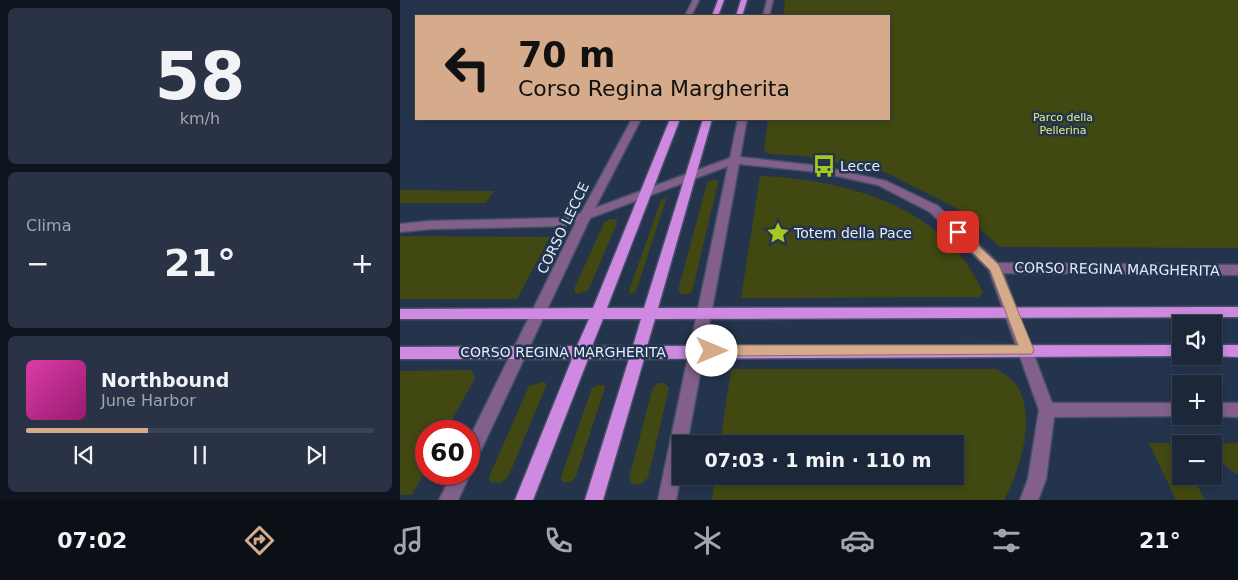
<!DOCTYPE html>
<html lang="it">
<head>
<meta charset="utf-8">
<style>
	:root { --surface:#1c273a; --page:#293345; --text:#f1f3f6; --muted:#a0a5af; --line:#3a4454; --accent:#d6ab8b }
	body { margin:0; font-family:"DejaVu Sans",sans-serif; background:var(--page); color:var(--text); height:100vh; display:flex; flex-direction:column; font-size:19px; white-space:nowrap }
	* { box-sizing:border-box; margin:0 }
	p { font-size:16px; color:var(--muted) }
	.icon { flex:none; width:28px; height:28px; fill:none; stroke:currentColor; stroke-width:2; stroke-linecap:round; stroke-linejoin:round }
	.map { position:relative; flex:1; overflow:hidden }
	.details { display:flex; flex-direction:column; gap:8px; padding:8px; background:#0f1520; width:400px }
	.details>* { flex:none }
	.guide { position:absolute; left:15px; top:15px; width:475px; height:105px; border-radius:0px; box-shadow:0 2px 8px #0003,0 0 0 1px var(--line); background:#d6ab8b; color:#111; overflow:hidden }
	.fabs { position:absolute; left:772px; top:315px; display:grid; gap:10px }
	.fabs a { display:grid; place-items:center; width:50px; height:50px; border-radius:0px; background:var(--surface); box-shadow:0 2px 8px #0003,0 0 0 1px var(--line); font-size:25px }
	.speed { position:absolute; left:15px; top:420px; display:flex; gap:10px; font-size:25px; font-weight:700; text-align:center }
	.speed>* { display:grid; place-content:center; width:65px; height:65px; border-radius:50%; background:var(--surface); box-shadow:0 2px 8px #0003,0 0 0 1px var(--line); line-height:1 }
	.speed .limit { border:8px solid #d22; background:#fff; color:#111 }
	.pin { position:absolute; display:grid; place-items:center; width:42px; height:42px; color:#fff; margin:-21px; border-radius:10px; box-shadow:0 2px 8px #0006 }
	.me { position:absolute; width:55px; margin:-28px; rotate:90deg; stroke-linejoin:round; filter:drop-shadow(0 0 4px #0008) }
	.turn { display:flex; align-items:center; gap:18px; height:105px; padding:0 20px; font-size:22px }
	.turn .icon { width:65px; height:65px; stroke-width:2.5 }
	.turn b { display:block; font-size:35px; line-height:42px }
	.big { font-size:38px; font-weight:700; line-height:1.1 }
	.details .tile { flex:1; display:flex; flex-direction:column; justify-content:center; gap:8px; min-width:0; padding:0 18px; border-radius:8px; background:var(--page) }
	.details .dial { align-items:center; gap:0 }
	.dial b { font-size:65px; line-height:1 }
	.song { display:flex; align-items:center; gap:15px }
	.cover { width:60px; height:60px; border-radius:8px; background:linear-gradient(135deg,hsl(320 70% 55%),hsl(320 70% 35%)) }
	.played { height:5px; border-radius:2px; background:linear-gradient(90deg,var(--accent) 35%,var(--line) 35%) }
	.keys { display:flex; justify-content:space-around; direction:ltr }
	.heat { display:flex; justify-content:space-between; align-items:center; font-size:28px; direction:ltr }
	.trip { position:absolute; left:272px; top:435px; width:292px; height:50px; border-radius:0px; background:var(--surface); box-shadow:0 2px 8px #0003,0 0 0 1px var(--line); font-weight:700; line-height:50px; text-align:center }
	.dock { display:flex; height:80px; justify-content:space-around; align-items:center; background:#0b1017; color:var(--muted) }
	.dock .icon { width:35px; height:35px }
	.dock .active { color:var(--accent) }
	.dock b { font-size:22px; color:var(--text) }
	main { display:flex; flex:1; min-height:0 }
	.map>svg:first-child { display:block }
	.green { fill:#414811 }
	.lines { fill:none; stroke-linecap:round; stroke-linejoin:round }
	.minor-casing { stroke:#435169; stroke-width:3 }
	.primary-casing { stroke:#435169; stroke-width:3 }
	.minor { fill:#82608a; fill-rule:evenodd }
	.primary { fill:#cf89e0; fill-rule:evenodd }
	.route { fill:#d6ab8b; stroke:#8b6f5a }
	.labels { text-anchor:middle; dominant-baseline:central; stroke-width:5; stroke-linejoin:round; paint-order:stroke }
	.far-park-label { font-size:11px; fill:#ddee7f; stroke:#25344d }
	.poi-label { font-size:14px; fill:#e2ecfd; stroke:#25344d; text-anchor:start }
	.street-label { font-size:14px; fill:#e2ecfd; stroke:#25344d }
</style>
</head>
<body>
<main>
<section class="details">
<div class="tile dial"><b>58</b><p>km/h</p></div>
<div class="tile"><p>Clima</p>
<div class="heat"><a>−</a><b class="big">21°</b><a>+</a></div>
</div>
<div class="tile">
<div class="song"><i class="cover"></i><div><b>Northbound</b><p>June Harbor</p></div></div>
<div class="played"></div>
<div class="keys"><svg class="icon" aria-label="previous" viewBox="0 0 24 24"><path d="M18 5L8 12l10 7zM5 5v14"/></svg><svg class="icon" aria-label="pause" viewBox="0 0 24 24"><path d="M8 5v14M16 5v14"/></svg><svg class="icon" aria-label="next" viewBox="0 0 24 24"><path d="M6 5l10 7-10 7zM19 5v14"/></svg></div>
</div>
</section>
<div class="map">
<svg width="838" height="500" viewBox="0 0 838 500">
	<rect width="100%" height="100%" fill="#25344d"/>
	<g class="green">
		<path d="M385,0H838V248L600,247L558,209L487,173L404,156L369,154L364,150L368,119H489V16H383Z"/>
		<path d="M360,176C447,180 545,206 583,293L579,297L341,298Z"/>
		<path d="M312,180H317L318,183L292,292C286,295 283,296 278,291L307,183Z"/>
		<path d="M0,190L94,191L86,203H0Z"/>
		<path d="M265,198L266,200L236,291L231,294L229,291L261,200Z"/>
		<path d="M210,219H216L217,223L188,291L176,294L174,289L204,223Z"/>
		<path d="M0,236L150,237L117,299H0Z"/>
		<path d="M331,369H596C601,372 607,375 612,380C640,409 620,469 604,500H312L315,476H556V444H320Z"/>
		<path d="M71,370L75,378L46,431H26V469L12,495H0V371Z"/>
		<path d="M143,382L147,384L108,477L100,483L90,482L89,477L129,386Z"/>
		<path d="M259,383H265L269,388L248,478L241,484H232L229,478L253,387Z"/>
		<path d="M197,385H204L205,388L176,476L171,482H162L161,477L192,388Z"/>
		<path d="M749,443H775L781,455V476H792L805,500H776Z"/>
		<path d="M838,443V475C825,465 814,461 814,444H808Z"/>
	</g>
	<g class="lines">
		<defs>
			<g id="minor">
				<path d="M293,0H299L291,16H285Z"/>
				<path d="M367,0H373L369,16H363Z"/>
				<path d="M232,119H241L195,208L330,158L338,119H347L340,157L419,166L486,181L538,206L598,263L838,265V275L603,273L652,403H781V416H784L654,417L646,479L638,500H620L628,479L639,410L589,270L530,212L478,185L419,172L339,164L287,444H281V474L276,500H258L328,166L190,218L75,463L69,465V439L176,222L164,226L30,229L0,232V224L30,221L164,218L181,213Z"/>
				<path d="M814,403H838V417L811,416H814Z"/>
				<path d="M69,471L70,474L58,500H39L52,474H69Z"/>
			</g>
			<g id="primary">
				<path d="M318,0H324L318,16H312Z"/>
				<path d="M341,0H347L342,16H336Z"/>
				<path d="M270,119H280L207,308H244L303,119H312L258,308L838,307V317L255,319L247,346L781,345V356H784L244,359L203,500H185L229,359H188L133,500H115L172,359H0V347L177,346L189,319H0V309L193,308ZM203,319H241L233,346H192Z"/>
				<path d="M814,345H838V357L811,356H814Z"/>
			</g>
		</defs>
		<use href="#minor" class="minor-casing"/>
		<use href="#primary" class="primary-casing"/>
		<use href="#minor" class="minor"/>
		<use href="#primary" class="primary"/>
	</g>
	<path class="route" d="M558,229L562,230L599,265L634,350L632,354L312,356L308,355L306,351L308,347L312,345H618L590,270L555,235V230Z"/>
	<defs>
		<symbol id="bus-bare" viewBox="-9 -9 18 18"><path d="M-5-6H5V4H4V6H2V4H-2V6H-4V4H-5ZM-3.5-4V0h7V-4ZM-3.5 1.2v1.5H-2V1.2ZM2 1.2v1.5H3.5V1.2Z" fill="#a6c822" stroke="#25344d" stroke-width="2.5" paint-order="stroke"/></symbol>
		<symbol id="sight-bare" viewBox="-9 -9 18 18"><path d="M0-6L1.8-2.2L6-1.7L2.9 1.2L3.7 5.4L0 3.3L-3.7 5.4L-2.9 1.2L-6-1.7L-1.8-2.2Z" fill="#a6c822" stroke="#25344d" stroke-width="2.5" paint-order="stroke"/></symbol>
	</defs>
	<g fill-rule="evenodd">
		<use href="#bus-bare" x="408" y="150" width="32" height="32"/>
		<use href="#sight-bare" x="362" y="217" width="32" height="32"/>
	</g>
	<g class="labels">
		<g class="far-park-label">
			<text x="663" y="117">Parco della<tspan x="663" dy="13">Pellerina</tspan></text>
		</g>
		<g class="poi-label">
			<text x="440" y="166">Lecce</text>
			<text x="394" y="233">Totem della Pace</text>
		</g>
		<g class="street-label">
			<text transform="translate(163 228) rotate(-64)">CORSO LECCE</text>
			<text transform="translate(717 269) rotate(1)">CORSO REGINA MARGHERITA</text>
			<text x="163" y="352">CORSO REGINA MARGHERITA</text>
		</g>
	</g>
</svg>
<div class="fabs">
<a><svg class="icon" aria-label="sound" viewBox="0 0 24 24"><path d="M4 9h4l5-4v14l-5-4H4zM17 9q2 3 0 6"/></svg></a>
<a>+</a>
<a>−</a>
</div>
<div class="speed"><div class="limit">60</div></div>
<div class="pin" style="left:558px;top:232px;background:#d93025"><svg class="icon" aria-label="arrive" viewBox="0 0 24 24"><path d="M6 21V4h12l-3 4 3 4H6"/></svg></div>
<svg class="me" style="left:312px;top:351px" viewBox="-20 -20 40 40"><circle r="19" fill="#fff"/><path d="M0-13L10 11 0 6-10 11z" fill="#d6ab8b"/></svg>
<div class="trip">07:03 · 1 min · 110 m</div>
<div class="guide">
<div class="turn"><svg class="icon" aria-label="left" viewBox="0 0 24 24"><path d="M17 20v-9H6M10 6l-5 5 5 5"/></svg><div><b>70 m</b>Corso Regina Margherita</div></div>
</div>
</div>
</main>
<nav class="dock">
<b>07:02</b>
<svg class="icon active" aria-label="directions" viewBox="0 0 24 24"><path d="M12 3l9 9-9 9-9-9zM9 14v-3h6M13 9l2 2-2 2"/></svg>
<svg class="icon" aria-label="music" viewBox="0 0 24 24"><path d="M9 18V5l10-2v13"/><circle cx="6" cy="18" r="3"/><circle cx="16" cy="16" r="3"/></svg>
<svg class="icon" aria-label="phone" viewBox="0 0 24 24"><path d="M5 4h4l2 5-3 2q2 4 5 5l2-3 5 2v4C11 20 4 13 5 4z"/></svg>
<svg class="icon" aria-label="climate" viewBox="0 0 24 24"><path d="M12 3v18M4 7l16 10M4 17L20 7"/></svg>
<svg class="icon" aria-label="car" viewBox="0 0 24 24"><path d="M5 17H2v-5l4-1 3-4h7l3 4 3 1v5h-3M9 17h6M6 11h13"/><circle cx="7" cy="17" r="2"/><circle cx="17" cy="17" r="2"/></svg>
<svg class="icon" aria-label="filters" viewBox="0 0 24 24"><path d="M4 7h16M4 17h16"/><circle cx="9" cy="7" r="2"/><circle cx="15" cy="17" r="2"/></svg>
<b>21°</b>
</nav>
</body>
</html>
